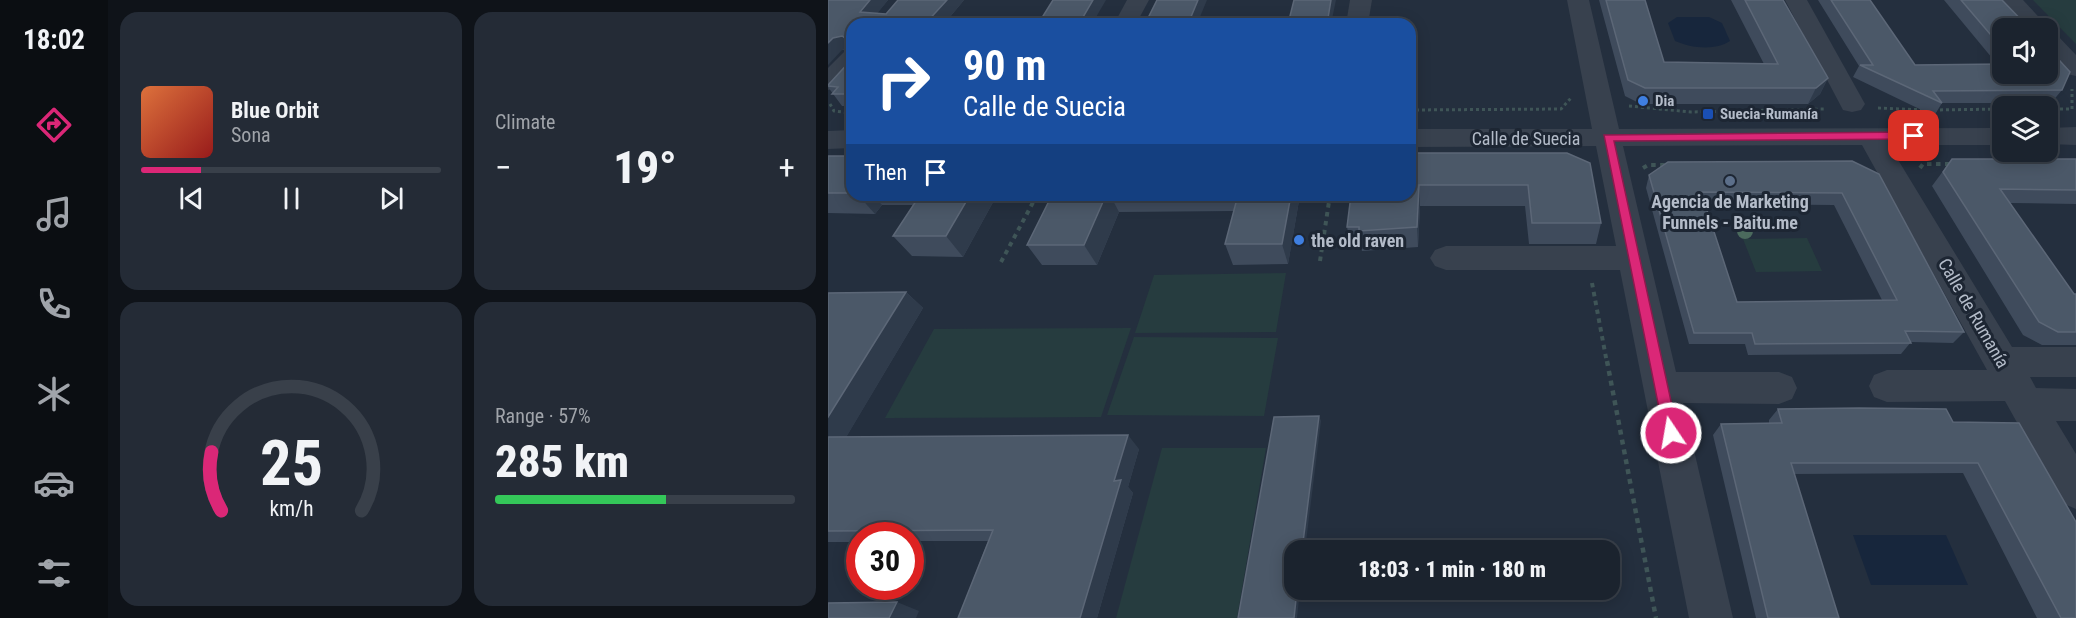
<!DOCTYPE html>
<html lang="en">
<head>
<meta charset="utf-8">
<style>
	:root { --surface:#1b232e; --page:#242b36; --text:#f1f3f6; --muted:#a0a4aa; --line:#39404a; --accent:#db2777 }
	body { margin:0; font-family:"Roboto Condensed",sans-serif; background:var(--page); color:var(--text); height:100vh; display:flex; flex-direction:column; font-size:22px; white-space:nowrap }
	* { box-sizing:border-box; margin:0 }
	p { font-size:20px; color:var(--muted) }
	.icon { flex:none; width:33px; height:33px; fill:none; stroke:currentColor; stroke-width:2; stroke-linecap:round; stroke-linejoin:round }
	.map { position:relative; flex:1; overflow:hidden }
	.side { display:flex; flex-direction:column; gap:12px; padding:12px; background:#0f1319; width:720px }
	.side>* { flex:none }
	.banner { position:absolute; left:18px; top:18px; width:570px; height:183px; border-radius:18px; box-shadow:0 3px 15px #0003,0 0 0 2px var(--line); background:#1a4fa0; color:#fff; overflow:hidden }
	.tools { position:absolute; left:1164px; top:18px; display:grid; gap:12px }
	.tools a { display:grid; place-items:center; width:66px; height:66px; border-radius:12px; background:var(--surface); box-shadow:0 3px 15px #0003,0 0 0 2px var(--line); font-size:30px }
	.speed { position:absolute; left:18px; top:522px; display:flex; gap:12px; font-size:30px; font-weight:700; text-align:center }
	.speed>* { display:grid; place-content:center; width:78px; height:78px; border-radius:50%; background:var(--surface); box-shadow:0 3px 15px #0003,0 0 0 2px var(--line); line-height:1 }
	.speed .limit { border:9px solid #d22; background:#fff; color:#111 }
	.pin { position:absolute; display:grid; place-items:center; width:51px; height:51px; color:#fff; margin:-26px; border-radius:12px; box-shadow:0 3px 9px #0006 }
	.me { position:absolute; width:66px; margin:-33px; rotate:348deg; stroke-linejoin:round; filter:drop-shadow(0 0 4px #0008) }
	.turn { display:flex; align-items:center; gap:21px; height:126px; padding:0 18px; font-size:27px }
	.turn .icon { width:78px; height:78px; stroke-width:2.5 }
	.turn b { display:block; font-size:42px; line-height:51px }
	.then { display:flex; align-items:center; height:57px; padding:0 18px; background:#0003; gap:12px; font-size:22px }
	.big { font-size:45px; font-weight:800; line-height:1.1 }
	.side .tile { flex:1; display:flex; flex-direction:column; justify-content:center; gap:9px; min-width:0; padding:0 21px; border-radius:18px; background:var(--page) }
	.side .dial { align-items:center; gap:0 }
	.dial svg { height:156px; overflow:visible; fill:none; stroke:var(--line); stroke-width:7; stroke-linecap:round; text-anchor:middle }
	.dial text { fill:var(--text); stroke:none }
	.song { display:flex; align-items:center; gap:18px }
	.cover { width:72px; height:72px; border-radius:9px; background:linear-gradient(135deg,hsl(20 70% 55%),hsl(0 70% 35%)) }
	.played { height:6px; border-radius:3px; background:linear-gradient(90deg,var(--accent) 20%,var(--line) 20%) }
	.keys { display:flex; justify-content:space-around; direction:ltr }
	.heat { display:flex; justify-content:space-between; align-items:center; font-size:33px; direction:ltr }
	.charge { height:9px; border-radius:4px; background:linear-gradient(90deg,#34c759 57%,var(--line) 0) }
	.side .tiles { flex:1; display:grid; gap:12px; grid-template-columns:repeat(2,1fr) }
	.trip { position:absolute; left:456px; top:540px; width:336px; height:60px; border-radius:18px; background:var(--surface); box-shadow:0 3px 15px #0003,0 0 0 2px var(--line); font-weight:800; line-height:60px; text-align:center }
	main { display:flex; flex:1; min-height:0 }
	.menu { display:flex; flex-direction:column; width:108px; justify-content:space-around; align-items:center; background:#0b0e12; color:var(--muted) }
	.menu .icon { width:42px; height:42px }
	.menu .current { color:var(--accent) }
	.menu b { font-size:27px; color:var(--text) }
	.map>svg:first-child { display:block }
	.green { fill:#263c3f }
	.water { fill:#17263c }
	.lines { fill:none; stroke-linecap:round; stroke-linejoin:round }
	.path-far2 { stroke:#3f5557; stroke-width:3; stroke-dasharray:3 3; stroke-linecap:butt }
	.path-far1 { stroke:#3f5557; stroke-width:4; stroke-dasharray:4.5 4.5; stroke-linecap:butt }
	.path { stroke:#3f5557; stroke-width:4.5; stroke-dasharray:5 5; stroke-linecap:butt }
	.minor { fill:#38414e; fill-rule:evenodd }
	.tree { fill:#4b6a5d }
	.wall { fill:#3f4b5c; fill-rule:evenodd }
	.shaded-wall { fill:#2f3b4b }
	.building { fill:#4b5868; stroke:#5c6777; stroke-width:1.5; fill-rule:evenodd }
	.route { fill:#db2777; stroke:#8e194d; stroke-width:1.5 }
	.shop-dot { fill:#3f7fe0; stroke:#1d2633; stroke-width:2 }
	.transit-dot { fill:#1a4fb4; stroke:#1d2633; stroke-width:2 }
	.service-dot { fill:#5c6f8a; stroke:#1d2633; stroke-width:2 }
	.labels { text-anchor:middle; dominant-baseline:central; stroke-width:6; stroke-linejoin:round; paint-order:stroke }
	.far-poi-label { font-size:15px; font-weight:bold; fill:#b4bcc9; stroke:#1d2633; text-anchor:start }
	.street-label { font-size:18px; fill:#b4bcc9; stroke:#1d2633 }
	.poi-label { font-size:18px; font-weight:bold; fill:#b4bcc9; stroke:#1d2633 }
</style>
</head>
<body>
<main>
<nav class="menu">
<b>18:02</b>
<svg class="icon current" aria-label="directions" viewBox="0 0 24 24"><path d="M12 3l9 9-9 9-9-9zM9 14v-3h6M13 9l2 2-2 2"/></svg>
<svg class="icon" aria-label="music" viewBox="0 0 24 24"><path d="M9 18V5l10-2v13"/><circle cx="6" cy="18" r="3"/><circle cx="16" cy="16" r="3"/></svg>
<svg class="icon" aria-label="phone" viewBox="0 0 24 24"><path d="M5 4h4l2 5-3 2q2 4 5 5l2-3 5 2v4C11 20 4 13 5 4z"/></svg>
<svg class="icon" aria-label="climate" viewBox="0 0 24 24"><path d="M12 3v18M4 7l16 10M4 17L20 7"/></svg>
<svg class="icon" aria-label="car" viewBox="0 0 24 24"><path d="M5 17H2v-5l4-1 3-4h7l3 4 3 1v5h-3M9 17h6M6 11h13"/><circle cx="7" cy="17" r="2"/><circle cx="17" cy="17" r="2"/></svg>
<svg class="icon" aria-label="filters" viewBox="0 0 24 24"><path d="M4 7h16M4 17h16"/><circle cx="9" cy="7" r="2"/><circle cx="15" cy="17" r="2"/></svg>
</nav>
<section class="side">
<div class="tiles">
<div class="tile">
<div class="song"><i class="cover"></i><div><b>Blue Orbit</b><p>Sona</p></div></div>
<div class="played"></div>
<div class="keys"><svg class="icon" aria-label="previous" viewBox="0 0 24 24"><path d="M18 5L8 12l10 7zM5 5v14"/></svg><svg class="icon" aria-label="pause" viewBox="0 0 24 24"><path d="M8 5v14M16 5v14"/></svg><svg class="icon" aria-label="next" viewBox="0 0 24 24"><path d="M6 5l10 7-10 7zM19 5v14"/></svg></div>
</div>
<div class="tile"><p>Climate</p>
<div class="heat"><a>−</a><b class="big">19°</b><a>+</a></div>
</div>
<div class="tile dial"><svg viewBox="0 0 100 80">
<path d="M14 69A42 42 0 1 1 86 69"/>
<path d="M14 69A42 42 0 0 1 9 39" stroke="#db2777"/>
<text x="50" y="56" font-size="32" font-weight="700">25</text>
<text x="50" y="72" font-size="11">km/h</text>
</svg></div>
<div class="tile"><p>Range · 57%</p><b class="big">285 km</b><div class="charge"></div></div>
</div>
</section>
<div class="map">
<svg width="1248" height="618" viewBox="0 0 1248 618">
	<rect width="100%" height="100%" fill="#242f3e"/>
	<g class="green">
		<path d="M1205,0H1248V44Z"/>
		<path d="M979,238L994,271L928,272L915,239Z"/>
		<path d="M458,273L448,332L307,333L326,275Z"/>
		<path d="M303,328L273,417L57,418L106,329Z"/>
		<path d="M306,337L450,338L436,416L279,415Z"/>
		<path d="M334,448H438L409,618H288Z"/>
	</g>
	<g class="water">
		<path d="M849,17H881L894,23L902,41C887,51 863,48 847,41L840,23Z"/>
		<path d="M1025,535H1118L1140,585H1043Z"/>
	</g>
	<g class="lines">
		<g class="path-far2">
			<path d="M2,104L6,111L23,113"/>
			<path d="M801,106L863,112L997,109"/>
			<path d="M1050,108L1098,110"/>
			<path d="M1220,109H1244V89"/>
			<path d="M582,110L733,109L743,98"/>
			<path d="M1106,110L1174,109"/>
		</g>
		<g class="path-far1">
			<path d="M815,168L820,165H839"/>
			<path d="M1092,168L1095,164H1124"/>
			<path d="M492,261L502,195"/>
			<path d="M173,262L209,195"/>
			<path d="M764,283L779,363"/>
		</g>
		<path class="path" d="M779,361L828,618"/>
		<g class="minor">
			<path d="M299,0H321L308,24H286Z"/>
			<path d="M522,0H544L540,24H518Z"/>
			<path d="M739,0H761L791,129L1174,128V145H1061L1184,347H1248V377H1202L1208,388L1248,389V421H1228L1248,454V509L1234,503L1177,401L1059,402L1046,397L1041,386L1046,375L1059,370H1159L1034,145L795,146L848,372H951L964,377L969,388L964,399L951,404L855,403L905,618H861L792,270H618L607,266L602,258L607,250L618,246H788L768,146L582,147V129H764Z"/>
			<path d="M957,0H979L1037,104L1033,110L1024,112L1015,110Z"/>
			<path d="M1172,0H1195L1221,28L1220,31V28H1198Z"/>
			<path d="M1220,32L1228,34L1248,55V76L1239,74L1220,52Z"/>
			<path d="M24,50V71L9,88L0,90V68L16,52Z"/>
			<path d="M1248,127V145L1220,144V128Z"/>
			<path d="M24,130V148L0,149V131Z"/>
		</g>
	</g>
	<circle class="tree" cx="917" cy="231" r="8"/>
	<g class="wall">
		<path d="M0,0H60L49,13L58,14L70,0H136L116,24H24V106H14L0,87V85L20,63L17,58V50H14Z"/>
		<path d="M771,0H817L836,62L936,64L903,0H955L1000,78L992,94L980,104H813L797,96Z"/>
		<path d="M990,0H1042L1087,65L1169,64L1116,0H1174V74L1234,90L1223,103H1114L1106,116L1025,77L1031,66Z"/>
		<path d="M582,153H739L773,223L768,244H701L697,206H592L590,247L534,251L533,247H523L519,227Z"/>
		<path d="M0,156H24V195H169L135,257L84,256L65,236L85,205H54L47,214L0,213Z"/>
		<path d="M1124,159H1248V204L1182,203L1246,294H1248V345H1214L1195,335L1104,186Z"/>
		<path d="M1024,161L1136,332L1125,343L1083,342L1073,354L920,355L917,344H861L818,188L821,175ZM877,204L1006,205L1054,300L909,302Z"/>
		<path d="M224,195H472L460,264L405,265L397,244L406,211L291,212L269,265H214L199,245Z"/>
		<path d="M78,292L95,308L18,437L311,449L300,487L305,493L269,618H130L160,541H82V536H32V542H0V293Z"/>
		<path d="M950,409L1125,422L1248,618H1209L1135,473L966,474L1011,618H928L885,435L893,424L941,423V420Z"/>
	</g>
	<g class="shaded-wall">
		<path d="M42,0H60L41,24L32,12Z"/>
		<path d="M119,0H136L116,24H97Z"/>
		<path d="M265,0H278L264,24H251Z"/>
		<path d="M370,0H379L369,24H360Z"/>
		<path d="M503,0H508L503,24H499Z"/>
		<path d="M14,36L23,48L14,50L0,65V43L5,38Z"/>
		<path d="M24,55V68L17,58Z"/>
		<path d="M1000,78L992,94L980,104L988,88Z"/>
		<path d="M591,185L592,206L590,247L589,227Z"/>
		<path d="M30,195H45L54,205L47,214Z"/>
		<path d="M142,195H169L135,257L118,236Z"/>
		<path d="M278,195H282L291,212L269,265L256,245Z"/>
		<path d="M463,195H472L460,264L454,244Z"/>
		<path d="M78,292L95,308L10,451L0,445V417Z"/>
		<path d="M491,416L493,421L477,550H474Z"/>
		<path d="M300,435L311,449L300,487L305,493L269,618H252L286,481Z"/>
		<path d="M469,590H472L469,618H466Z"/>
		<path d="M69,602L91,611L88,618H61Z"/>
	</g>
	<g class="building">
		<path d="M0,0H42L32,12L58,14L70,0H119L97,24H24V55L17,58V38L14,36L5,38L0,43Z"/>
		<path d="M225,0H265L251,24H210Z"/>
		<path d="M329,0H370L360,24H317Z"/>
		<path d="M466,0H503L499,24H460Z"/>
		<path d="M778,0H817L836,62L950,64L917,0H955L1000,78L988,88H817L800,80Z"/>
		<path d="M1003,0H1042L1087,65L1174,64V74H1220V48L1242,72L1234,90L1105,91L1114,103L1032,65H1045Z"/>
		<path d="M1133,0H1174L1201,28H1174V48Z"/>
		<path d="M24,59V94H4L10,87L0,86V85Z"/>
		<path d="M582,153H739L762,163L773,223H704L700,185H591L589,227L531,231V227H519L523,195H582Z"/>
		<rect x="0" y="156" width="24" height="37"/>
		<path d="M1124,159H1248V190L1172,189L1246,294H1248V332H1230L1211,322L1115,172Z"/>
		<path d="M1024,161L1051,174L1136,332L1077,331L1083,343L927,344L924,333H866L821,175L840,162ZM873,192L1014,193L1069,300L909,302Z"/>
		<path d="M92,195H142L118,236H65Z"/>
		<path d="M224,195H278L256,245H199Z"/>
		<path d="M410,195H463L454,244H397Z"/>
		<path d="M78,292L0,417V293Z"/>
		<path d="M1031,408L1118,409L1125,422L1191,423L1248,522V618H1233L1150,463H963L1011,618H940L893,424L954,423L950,409Z"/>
		<path d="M491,416L474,550H466V590H469L466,618H410L446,417Z"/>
		<path d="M300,435L286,481L293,480L252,618H130L165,530L0,531V437Z"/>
		<path d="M69,602L61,618H0V603Z"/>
	</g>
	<path class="route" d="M1086,132L1090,134V139L786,141L850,433L848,438L843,440L837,438L776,135Z"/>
	<g class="shop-dot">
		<circle cx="815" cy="101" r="6"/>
		<circle cx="471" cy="240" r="6"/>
	</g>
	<rect class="transit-dot" x="874" y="108" width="12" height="12" rx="3"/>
	<circle class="service-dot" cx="902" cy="181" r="6"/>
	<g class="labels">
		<g class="far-poi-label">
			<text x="827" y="101">Dia</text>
			<text x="892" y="114">Suecia-Rumanía</text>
		</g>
		<g class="street-label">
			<text x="698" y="138">Calle de Suecia</text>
			<text transform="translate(1146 313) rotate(60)">Calle de Rumanía</text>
		</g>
		<g class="poi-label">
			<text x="902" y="201">Agencia de Marketing<tspan x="902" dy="21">Funnels - Baitu.me</tspan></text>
			<text x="483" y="240" text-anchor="start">the old raven</text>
		</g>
	</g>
</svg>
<div class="tools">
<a><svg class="icon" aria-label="sound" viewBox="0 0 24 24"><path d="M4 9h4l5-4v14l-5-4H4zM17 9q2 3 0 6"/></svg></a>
<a><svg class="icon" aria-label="layers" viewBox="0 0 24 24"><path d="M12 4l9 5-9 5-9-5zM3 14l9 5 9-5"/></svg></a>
</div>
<div class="speed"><div class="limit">30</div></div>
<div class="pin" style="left:1086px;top:136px;background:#d93025"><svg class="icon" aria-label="arrive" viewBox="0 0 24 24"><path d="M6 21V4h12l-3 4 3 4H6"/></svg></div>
<svg class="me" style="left:843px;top:433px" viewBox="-20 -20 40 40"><circle r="17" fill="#db2777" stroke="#fff" stroke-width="3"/><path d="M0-11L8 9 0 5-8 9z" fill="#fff"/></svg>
<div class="trip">18:03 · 1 min · 180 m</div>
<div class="banner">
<div class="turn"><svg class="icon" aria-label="right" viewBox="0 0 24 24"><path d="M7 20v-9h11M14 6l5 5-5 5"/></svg><div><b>90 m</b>Calle de Suecia</div></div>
<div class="then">Then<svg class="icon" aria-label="arrive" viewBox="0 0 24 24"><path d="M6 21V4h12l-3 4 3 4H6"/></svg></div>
</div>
</div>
</main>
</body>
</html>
